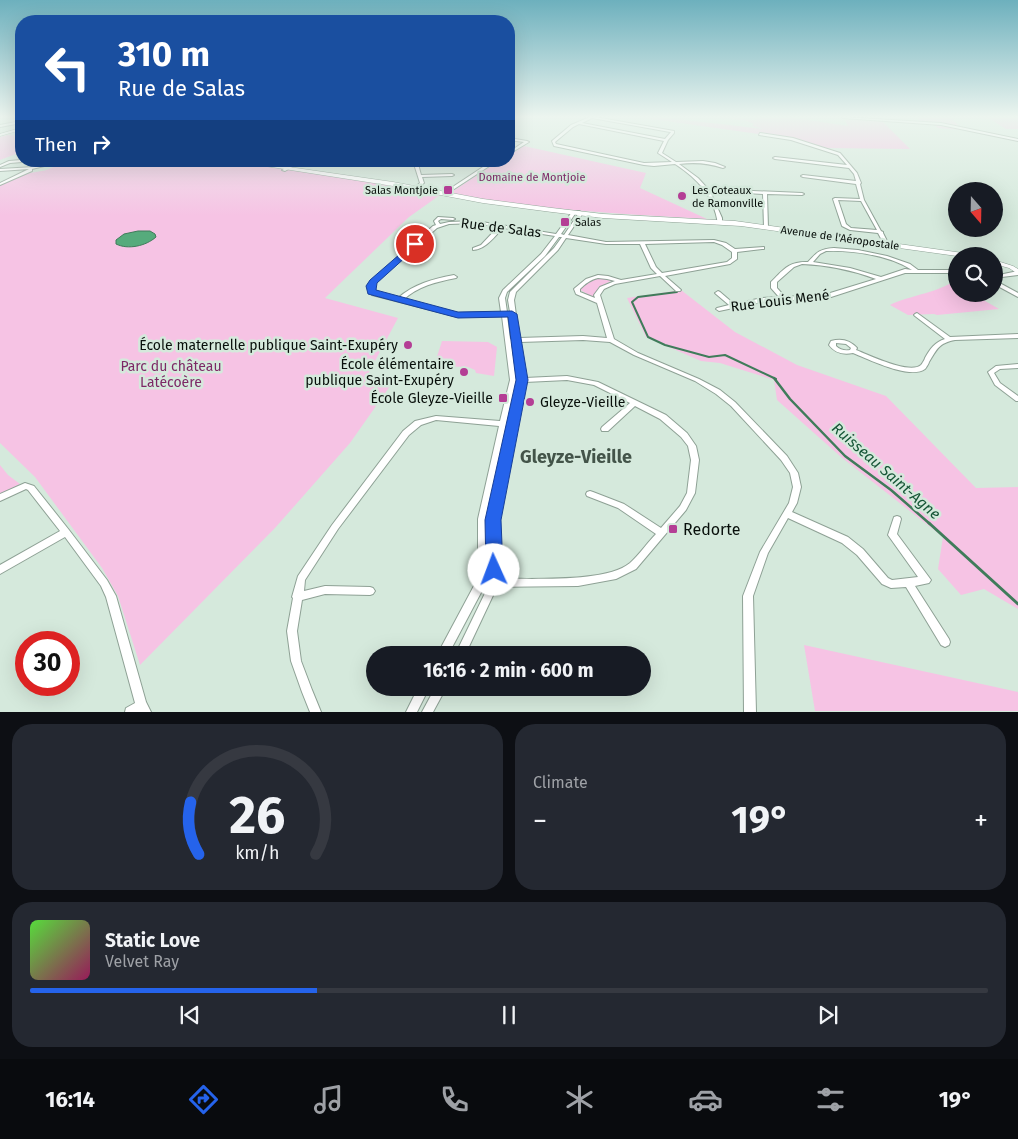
<!DOCTYPE html>
<html lang="en">
<head>
<meta charset="utf-8">
<style>
	:root { --surface:#171b24; --page:#242831; --text:#f1f3f6; --muted:#9ea1a6; --line:#363941; --accent:#2563eb }
	body { margin:0; font-family:"Fira Sans",sans-serif; background:var(--page); color:var(--text); height:100vh; display:flex; flex-direction:column; font-size:19px; white-space:nowrap }
	* { box-sizing:border-box; margin:0 }
	p { font-size:16px; color:var(--muted) }
	.icon { flex:none; width:28px; height:28px; fill:none; stroke:currentColor; stroke-width:2; stroke-linecap:round; stroke-linejoin:round }
	.map { position:relative; height:712px; overflow:hidden }
	.details { display:flex; flex-direction:column; gap:12px; padding:12px; background:#0d0f14; flex:1 }
	.details>* { flex:none }
	.top-card { position:absolute; left:15px; top:15px; width:500px; height:152px; border-radius:20px; box-shadow:0 5px 20px #0002; background:#1a4fa0; color:#fff; overflow:hidden }
	.needle { width:32px; rotate:160deg }
	.controls { position:absolute; left:948px; top:182px; display:grid; gap:10px }
	.controls a { display:grid; place-items:center; width:55px; height:55px; border-radius:50%; background:var(--surface); box-shadow:0 5px 20px #0002; font-size:25px }
	.speed { position:absolute; left:15px; top:631px; display:flex; gap:10px; font-size:25px; font-weight:700; text-align:center }
	.speed>* { display:grid; place-content:center; width:65px; height:65px; border-radius:50%; background:var(--surface); box-shadow:0 5px 20px #0002; line-height:1 }
	.speed .limit { border:8px solid #d22; background:#fff; color:#111 }
	.pin { position:absolute; display:grid; place-items:center; width:42px; height:42px; color:#fff; margin:-21px; border:2px solid #fff; border-radius:50%; box-shadow:0 1px 5px #0007 }
	.me { position:absolute; width:55px; margin:-28px; rotate:358deg; stroke-linejoin:round; filter:drop-shadow(0 0 4px #0008) }
	.turn { display:flex; align-items:center; gap:18px; height:105px; padding:0 20px; font-size:22px }
	.turn .icon { width:65px; height:65px; stroke-width:2.5 }
	.turn b { display:block; font-size:35px; line-height:42px }
	.then { display:flex; align-items:center; height:48px; padding:0 20px; background:#0003; gap:10px; font-size:19px }
	.big { font-size:38px; font-weight:700; line-height:1.1 }
	.details .card { flex:1; display:flex; flex-direction:column; justify-content:center; gap:8px; min-width:0; padding:0 18px; border-radius:20px; background:var(--page) }
	.details .dial { align-items:center; gap:0 }
	.dial svg { height:130px; overflow:visible; fill:none; stroke:var(--line); stroke-width:7; stroke-linecap:round; text-anchor:middle }
	.dial text { fill:var(--text); stroke:none }
	.song { display:flex; align-items:center; gap:15px }
	.cover { width:60px; height:60px; border-radius:8px; background:linear-gradient(135deg,hsl(110 70% 55%),hsl(330 70% 35%)) }
	.played { height:5px; border-radius:2px; background:linear-gradient(90deg,var(--accent) 30%,var(--line) 30%) }
	.keys { display:flex; justify-content:space-around; direction:ltr }
	.heat { display:flex; justify-content:space-between; align-items:center; font-size:28px; direction:ltr }
	.details .tiles { flex:1; display:grid; gap:12px; grid-template-columns:1fr 1fr }
	.card:last-child { grid-column:span 2 }
	.trip { position:absolute; left:366px; top:646px; width:285px; height:50px; border-radius:25px; background:var(--surface); box-shadow:0 5px 20px #0002; font-weight:700; line-height:50px; text-align:center }
	.tabs { display:flex; height:80px; justify-content:space-around; align-items:center; background:#090b0e; color:var(--muted) }
	.tabs .icon { width:35px; height:35px }
	.tabs .on { color:var(--accent) }
	.tabs b { font-size:22px; color:var(--text) }
	.map>svg:first-child { display:block }
	.green { fill:#f6c3e4 }
	.water { fill:#56ab7c; stroke:#3f7c5a }
	.lines { fill:none; stroke-linecap:round; stroke-linejoin:round }
	.stream-far2 { stroke:#3f7c5a; stroke-width:2 }
	.stream-far1 { stroke:#3f7c5a; stroke-width:2.5 }
	.stream { stroke:#3f7c5a; stroke-width:3 }
	.street-casing { stroke:#8ea195; stroke-width:2 }
	.secondary-casing { stroke:#8ea195; stroke-width:1 }
	.street { fill:#fff; fill-rule:evenodd }
	.secondary { fill:#fff; fill-rule:evenodd }
	.route { fill:#2563eb; stroke:#184099 }
	.poi-dot { fill:#b43e95; stroke:#d5e9dc; stroke-width:2 }
	.labels { text-anchor:middle; dominant-baseline:central; stroke-width:5; stroke-linejoin:round; paint-order:stroke }
	.far-park-label { font-size:11px; fill:#7d2866; stroke:#d5e9dc }
	.far-poi-label { font-size:11px; fill:#080f0b; stroke:#d5e9dc; text-anchor:start }
	.far-street-label { font-size:11px; fill:#080f0b; stroke:#d5e9dc }
	.street-label { font-size:14px; fill:#080f0b; stroke:#d5e9dc }
	.poi-label { font-size:14px; fill:#080f0b; stroke:#d5e9dc; text-anchor:end }
	.park-label { font-size:14px; fill:#7d2866; stroke:#d5e9dc }
	.water-label { font-size:15px; font-style:italic; fill:#165637; stroke:#d5e9dc }
	.near-poi-label { font-size:16px; fill:#080f0b; stroke:#d5e9dc; text-anchor:start }
	.near-neighbourhood-label { font-size:18px; font-weight:bold; fill:#435449; stroke:#d5e9dc }
</style>
</head>
<body>
<div class="map">
<svg width="1018" height="712" viewBox="0 0 1018 712">
	<rect width="100%" height="100%" fill="#d5e9dc"/>
	<g class="green">
		<path d="M638,117H659L764,129L752,126L754,124L744,120L715,117H733L753,120H756L757,117H789L848,126L845,120C857,120 868,119 880,119C920,120 960,128 999,136L1002,138L963,130L938,128L935,125L882,121L910,149L827,148L773,136Z"/>
		<path d="M916,117H1018V129H1006L990,119L950,117L959,126L920,121Z"/>
		<path d="M8,135L21,136V152L0,160V137Z"/>
		<path d="M524,146L646,173L640,188L707,219C621,214 534,210 450,193L499,161H509V155Z"/>
		<path d="M66,161H228L390,185L440,195L409,217L325,298L398,318L368,374L395,379L350,443L275,528L140,665L118,596L102,568L35,477L0,443V185C16,178 25,173 42,171C50,170 57,164 66,161Z"/>
		<path d="M595,276L613,280L599,287L595,296L592,297L579,289Z"/>
		<path d="M956,279V294H973L999,309L937,315L934,314L908,315L890,305C907,296 945,291 956,279Z"/>
		<path d="M681,290L735,332L797,365L886,396L976,488L1018,487V609L984,589L961,595L938,569L943,537L841,457L777,400L774,380L720,363L701,361L646,337L627,298Z"/>
		<path d="M442,341L488,342L497,347L494,376L476,373L475,370L468,367L434,366Z"/>
		<path d="M0,465L8,475L20,484L0,494Z"/>
		<path d="M804,645L1018,692V711H815Z"/>
	</g>
	<path class="water" d="M138,231H150L155,234L156,237C146,246 128,250 116,244V240L124,234Z"/>
	<g class="lines">
		<path class="stream-far2" d="M677,292L638,297L632,302L648,337L665,345L709,357L725,355L776,379"/>
		<path class="stream-far1" d="M774,378L790,399L845,456L891,490L930,524"/>
		<path class="stream" d="M929,523L1018,604"/>
		<defs>
			<g id="street">
				<path d="M590,117H595L674,131V133L668,140L662,153L676,162L703,161L715,163L725,167L723,168C708,163 695,162 679,164L698,178L708,189L802,193L804,194L802,195L767,194L768,228L766,229L764,228L763,194L710,191L722,218V223L718,224C714,196 698,179 675,164L654,166L644,165L554,146L552,141L571,125ZM592,118L670,132H671L665,139L582,123ZM579,124L664,141L658,153L672,162L644,163L556,144L555,142L573,127Z"/>
				<path d="M842,117L941,123L1018,139V141L941,125L843,118Z"/>
				<path d="M21,121V123L0,127V125Z"/>
				<path d="M760,133L793,138L840,153L857,173L861,183L860,184L864,200L881,231L883,232V233L889,245V246H885L878,233L850,230L842,226L833,199L835,198L860,199L856,184L803,177L801,176L803,175L856,181L854,174L849,168L775,159L773,158L775,157L847,165L838,155L791,140L759,135ZM838,200L861,201L877,230L851,228L846,224Z"/>
				<path d="M509,138L527,141L529,142L509,154V152L524,142L509,140Z"/>
				<path d="M21,160L22,162L10,163L0,167V165L9,161Z"/>
				<path d="M57,161H65L32,169V171L0,185V183L29,169L0,171V169L34,167Z"/>
				<path d="M298,161H303L285,171L282,170Z"/>
				<path d="M359,161H371L390,164L414,162L413,161L417,162L450,161L418,164L421,175L452,174L454,175L452,176L422,177L424,183L416,189L414,188L420,183L414,164L390,166Z"/>
				<path d="M457,161H463L464,162L462,163Z"/>
				<path d="M492,161H497L445,195L442,194Z"/>
				<path d="M579,211L583,213L568,235L606,242L714,240L726,243L735,249L764,247V249H762L737,252V259L730,264L665,276L680,289L681,290L680,291H676L660,276L615,284L604,289L600,295L614,339L638,353L699,379L720,390L735,402L787,456L798,473L801,487L797,503L792,512L848,537L863,549L888,578L892,580L918,577L888,535L894,517L897,516L900,517L901,519L897,534L931,580L929,583L915,586L949,639L950,642L949,645L945,647L941,645L906,587L891,588L882,584L857,555L842,543L788,518L768,553L753,596L756,712H744L743,596L760,552L789,503L793,487L790,473L781,460L731,406L716,394L695,381L634,355L610,342L583,340L520,342L525,378L567,376L598,382L666,415L687,433L696,446L699,460L695,493L686,510L636,569L616,579L578,586L497,587L465,655H455L488,587H484L448,655H437L476,582L478,570V519L499,426L436,420L421,425L409,435L338,529L305,580L304,591L325,586L370,587L373,588L375,591L373,594L370,595L325,594L302,600L297,631L301,661L312,690L321,712H310L302,692L291,661L287,631L293,598L292,597L298,576L332,525L403,431L415,421L436,416L500,421L510,380L502,316L458,317L372,295L368,286L370,282L433,226L436,225L434,221L438,217L453,218L455,219L453,220L441,219L438,221L440,224L449,222L475,221L556,234L572,212ZM579,213L564,235L561,234L575,214ZM475,223L498,227L481,245L473,248V250C486,249 494,237 503,228L555,236L541,254L503,290L499,298L501,312L458,313L403,300C418,286 436,282 456,278L457,277L454,275C433,279 414,284 398,298L376,293L374,286L375,283L437,228L449,224ZM559,237H562L554,248L510,292L508,300L510,312H507L505,298L507,292L545,256ZM566,238L606,244H640L651,268L657,274L621,280L608,276L598,275L586,279L575,288L574,289L576,294L597,303L607,338L583,336L519,338L514,300L516,292L558,250ZM714,242L722,245L732,252V258L727,262L662,273L656,267L645,244ZM598,278L607,279L615,281L600,287L594,295L595,298L580,292V289C585,284 590,280 598,278ZM507,316H510L513,338L510,339ZM511,342H514L518,378L516,379ZM567,380L594,385L630,403L602,427L601,429L602,431H608L635,406L660,419L681,437L688,446L691,460L687,493L680,506L661,528L624,504L593,492L590,491L587,492L586,494L587,496L618,508L656,534C648,542 639,555 630,563C606,583 531,578 499,579L497,520L525,382ZM516,381L518,382L489,520V579H486L488,570L486,519L506,426L509,424L507,422Z"/>
				<path d="M834,248L858,250L887,256L910,264L918,270H956V273H905L828,298L762,302L719,311L716,309L717,308L729,305L716,294L715,293L718,291L720,292L734,304L762,298L779,297L771,288V282C783,270 789,261 808,262C817,252 820,249 834,248ZM826,251C852,250 889,255 912,270L905,269L881,277L850,268L813,262L820,254ZM802,264C827,265 852,270 876,279L827,294L785,297L777,288V282L794,267Z"/>
				<path d="M1018,271V275L994,278V276Z"/>
				<path d="M994,280L1018,293V297L994,284Z"/>
				<path d="M917,313L950,337L1018,334V338L955,340C939,343 937,349 929,362C929,363 926,368 925,369C910,380 868,359 853,353C843,355 835,353 829,345L831,341C841,338 850,340 857,348L856,350C869,355 910,375 921,365C922,364 925,359 925,358C930,349 935,342 945,339L915,316L914,315L915,314ZM836,343L846,344L851,348L850,350C845,351 840,350 836,346Z"/>
				<path d="M1018,364V368L1000,369L994,373L1000,383L1018,396V401H1016L995,385L988,372L996,366Z"/>
				<path d="M25,483L34,486L69,530L107,580L116,596L146,702L151,712H125L126,708L135,703L106,597L101,586L65,537L0,574V565L60,531L28,490L26,489L0,501V494Z"/>
				<path d="M418,688H429L417,712H406Z"/>
				<path d="M435,688H446L433,712H422Z"/>
			</g>
			<g id="secondary">
				<path d="M21,128V130L0,136V134Z"/>
				<path d="M233,161H247L393,182L483,199L552,208L603,214L735,221L970,254L973,256H957L741,226L603,218L552,212L483,203L393,186Z"/>
				<path d="M994,260L1013,266L1018,269V274L1009,268L994,264Z"/>
			</g>
		</defs>
		<use href="#street" class="street-casing"/>
		<use href="#secondary" class="secondary-casing"/>
		<use href="#street" class="street"/>
		<use href="#secondary" class="secondary"/>
	</g>
	<linearGradient id="sky" x2="0" y2="1"><stop stop-color="#6db0bd"/><stop offset="0.54" stop-color="#ecf5ef"/><stop offset="1" stop-color="#ecf5ef" stop-opacity="0"/></linearGradient>
	<rect width="1018" height="216" fill="url(#sky)"/>
	<path class="route" d="M415,241L418,242V246L377,283L376,290L458,312L512,311L517,314L528,380L501,520L503,570L500,575L494,577L488,575L486,570L485,520L516,380L508,317L458,318L368,294L366,286L370,280Z"/>
	<g class="poi-dot">
		<rect x="443" y="185" width="10" height="10" rx="2.5"/>
		<circle cx="682" cy="196" r="5"/>
		<rect x="560" y="217" width="10" height="10" rx="2.5"/>
		<circle cx="408" cy="345" r="5"/>
		<circle cx="464" cy="372" r="5"/>
		<rect x="498" y="393" width="10" height="10" rx="2.5"/>
		<circle cx="530" cy="402" r="5"/>
		<rect x="668" y="524" width="10" height="10" rx="2.5"/>
	</g>
	<g class="labels">
		<g class="far-park-label">
			<text x="532" y="177">Domaine de Montjoie</text>
		</g>
		<g class="far-poi-label">
			<text x="438" y="190" text-anchor="end">Salas Montjoie</text>
			<text x="692" y="190">Les Coteaux<tspan x="692" dy="13">de Ramonville</tspan></text>
			<text x="575" y="222">Salas</text>
		</g>
		<g class="far-street-label">
			<text transform="translate(840 238) rotate(8)">Avenue de l'Aéropostale</text>
		</g>
		<g class="street-label">
			<text transform="translate(501 228) rotate(7)">Rue de Salas</text>
			<text transform="translate(780 301) rotate(-7)">Rue Louis Mené</text>
		</g>
		<g class="poi-label">
			<text x="398" y="345">École maternelle publique Saint-Exupéry</text>
			<text x="454" y="364">École élémentaire<tspan x="454" dy="16">publique Saint-Exupéry</tspan></text>
			<text x="493" y="398">École Gleyze-Vieille</text>
			<text x="540" y="402" text-anchor="start">Gleyze-Vieille</text>
		</g>
		<g class="park-label">
			<text x="171" y="366">Parc du château<tspan x="171" dy="16">Latécoère</tspan></text>
		</g>
		<g class="water-label">
			<text transform="translate(886 471) rotate(41)">Ruisseau Saint-Agne</text>
		</g>
		<g class="near-poi-label">
			<text x="683" y="529">Redorte</text>
		</g>
		<g class="near-neighbourhood-label">
			<text x="576" y="457">Gleyze-Vieille</text>
		</g>
	</g>
</svg>
<div class="controls">
<a><svg class="needle" viewBox="-14 -14 28 28"><path d="M0-13l5 13h-10z" fill="#e53935"/><path d="M0 13l5-13h-10z" fill="#9ea1a6"/></svg></a>
<a><svg class="icon" aria-label="search" viewBox="0 0 24 24"><circle cx="10" cy="10" r="6"/><path d="M15 15l6 6"/></svg></a>
</div>
<div class="speed"><div class="limit">30</div></div>
<div class="pin" style="left:415px;top:244px;background:#d93025"><svg class="icon" aria-label="arrive" viewBox="0 0 24 24"><path d="M6 21V4h12l-3 4 3 4H6"/></svg></div>
<svg class="me" style="left:494px;top:570px" viewBox="-20 -20 40 40"><circle r="19" fill="#fff"/><path d="M0-13L10 11 0 6-10 11z" fill="#2563eb"/></svg>
<div class="trip">16:16 · 2 min · 600 m</div>
<div class="top-card">
<div class="turn"><svg class="icon" aria-label="left" viewBox="0 0 24 24"><path d="M17 20v-9H6M10 6l-5 5 5 5"/></svg><div><b>310 m</b>Rue de Salas</div></div>
<div class="then">Then<svg class="icon" aria-label="right" viewBox="0 0 24 24"><path d="M7 20v-9h11M14 6l5 5-5 5"/></svg></div>
</div>
</div>
<section class="details">
<div class="tiles">
<div class="card dial"><svg viewBox="0 0 100 80">
<path d="M14 69A42 42 0 1 1 86 69"/>
<path d="M14 69A42 42 0 0 1 9 37" stroke="#2563eb"/>
<text x="50" y="56" font-size="32" font-weight="700">26</text>
<text x="50" y="72" font-size="11">km/h</text>
</svg></div>
<div class="card"><p>Climate</p>
<div class="heat"><a>−</a><b class="big">19°</b><a>+</a></div>
</div>
<div class="card">
<div class="song"><i class="cover"></i><div><b>Static Love</b><p>Velvet Ray</p></div></div>
<div class="played"></div>
<div class="keys"><svg class="icon" aria-label="previous" viewBox="0 0 24 24"><path d="M18 5L8 12l10 7zM5 5v14"/></svg><svg class="icon" aria-label="pause" viewBox="0 0 24 24"><path d="M8 5v14M16 5v14"/></svg><svg class="icon" aria-label="next" viewBox="0 0 24 24"><path d="M6 5l10 7-10 7zM19 5v14"/></svg></div>
</div>
</div>
</section>
<nav class="tabs">
<b>16:14</b>
<svg class="icon on" aria-label="directions" viewBox="0 0 24 24"><path d="M12 3l9 9-9 9-9-9zM9 14v-3h6M13 9l2 2-2 2"/></svg>
<svg class="icon" aria-label="music" viewBox="0 0 24 24"><path d="M9 18V5l10-2v13"/><circle cx="6" cy="18" r="3"/><circle cx="16" cy="16" r="3"/></svg>
<svg class="icon" aria-label="phone" viewBox="0 0 24 24"><path d="M5 4h4l2 5-3 2q2 4 5 5l2-3 5 2v4C11 20 4 13 5 4z"/></svg>
<svg class="icon" aria-label="climate" viewBox="0 0 24 24"><path d="M12 3v18M4 7l16 10M4 17L20 7"/></svg>
<svg class="icon" aria-label="car" viewBox="0 0 24 24"><path d="M5 17H2v-5l4-1 3-4h7l3 4 3 1v5h-3M9 17h6M6 11h13"/><circle cx="7" cy="17" r="2"/><circle cx="17" cy="17" r="2"/></svg>
<svg class="icon" aria-label="filters" viewBox="0 0 24 24"><path d="M4 7h16M4 17h16"/><circle cx="9" cy="7" r="2"/><circle cx="15" cy="17" r="2"/></svg>
<b>19°</b>
</nav>
</body>
</html>
